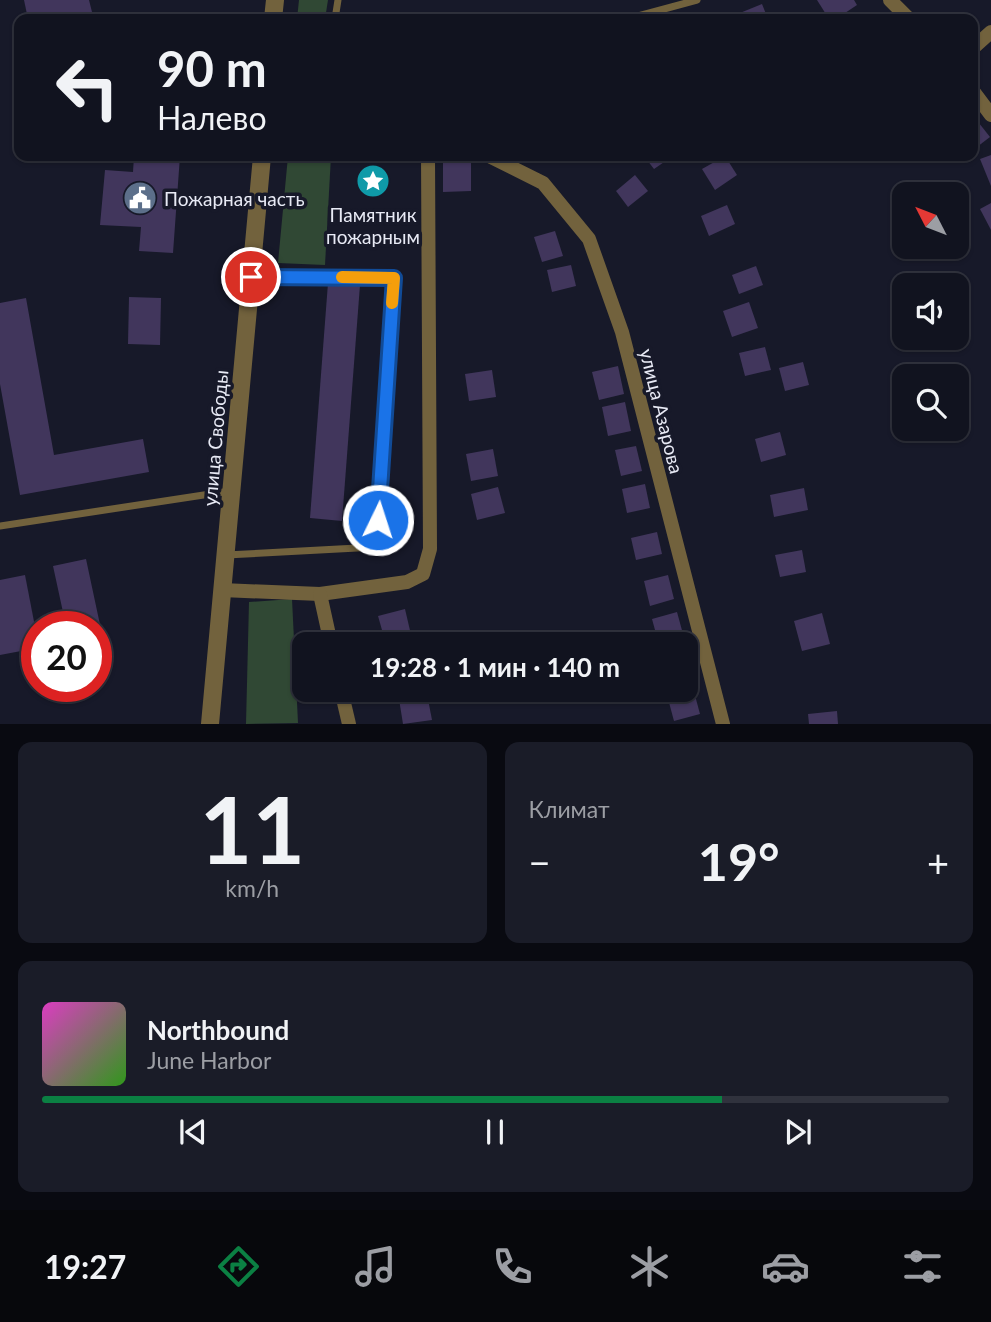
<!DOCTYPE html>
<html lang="ru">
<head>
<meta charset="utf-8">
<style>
	:root { --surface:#11131f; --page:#1a1c28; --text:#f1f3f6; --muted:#9c9ea4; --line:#30323d; --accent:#0b8043 }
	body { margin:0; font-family:Lato,sans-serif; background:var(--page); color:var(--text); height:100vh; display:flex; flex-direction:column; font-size:26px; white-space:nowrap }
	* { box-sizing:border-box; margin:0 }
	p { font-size:23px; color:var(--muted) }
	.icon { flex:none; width:38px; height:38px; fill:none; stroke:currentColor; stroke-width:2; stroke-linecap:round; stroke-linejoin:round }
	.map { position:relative; height:724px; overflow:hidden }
	.panel { display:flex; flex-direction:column; gap:18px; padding:18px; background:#090a11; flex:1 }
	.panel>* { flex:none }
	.hud { position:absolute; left:14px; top:14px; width:964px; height:147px; border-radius:14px; box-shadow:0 2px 5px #0004,0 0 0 2px var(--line); background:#11131f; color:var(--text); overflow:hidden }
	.needle { width:46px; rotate:312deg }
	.controls { position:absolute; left:892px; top:182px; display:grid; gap:14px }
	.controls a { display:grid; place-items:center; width:77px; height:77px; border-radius:14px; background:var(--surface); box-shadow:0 2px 5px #0004,0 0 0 2px var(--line); font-size:35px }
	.speed { position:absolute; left:21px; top:611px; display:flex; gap:14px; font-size:35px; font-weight:700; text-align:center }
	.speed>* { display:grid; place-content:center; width:91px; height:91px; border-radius:50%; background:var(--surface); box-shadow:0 2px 5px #0004,0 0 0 2px var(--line); line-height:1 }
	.speed .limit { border:10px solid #d22; background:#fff; color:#111 }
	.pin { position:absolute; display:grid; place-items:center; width:60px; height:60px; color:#fff; margin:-30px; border:4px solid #fff; border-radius:50%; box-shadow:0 2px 7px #0007 }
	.me { position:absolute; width:77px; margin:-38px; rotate:4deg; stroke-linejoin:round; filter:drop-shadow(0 0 5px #0008) }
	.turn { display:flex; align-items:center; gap:24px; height:147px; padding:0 28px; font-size:32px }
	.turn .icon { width:91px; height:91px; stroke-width:2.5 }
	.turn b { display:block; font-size:49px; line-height:60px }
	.big { font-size:52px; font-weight:700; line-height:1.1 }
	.panel .widget { flex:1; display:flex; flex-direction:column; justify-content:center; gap:10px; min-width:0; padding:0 24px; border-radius:14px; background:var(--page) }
	.panel .dial { align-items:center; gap:0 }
	.dial b { font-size:91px; line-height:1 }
	.song { display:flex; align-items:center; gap:21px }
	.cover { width:84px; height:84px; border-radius:10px; background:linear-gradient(135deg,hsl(310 70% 55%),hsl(110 70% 35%)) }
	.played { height:7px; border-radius:4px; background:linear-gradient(90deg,var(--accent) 75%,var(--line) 75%) }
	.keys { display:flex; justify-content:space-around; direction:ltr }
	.heat { display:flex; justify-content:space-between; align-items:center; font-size:38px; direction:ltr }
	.panel .tiles { flex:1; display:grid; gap:18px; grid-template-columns:1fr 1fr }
	.widget:last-child { grid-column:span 2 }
	.trip { position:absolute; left:292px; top:632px; width:406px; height:70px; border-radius:14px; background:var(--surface); box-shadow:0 2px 5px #0004,0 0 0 2px var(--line); font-weight:700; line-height:70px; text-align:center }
	.menu { display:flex; height:112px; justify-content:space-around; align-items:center; background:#07080c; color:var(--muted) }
	.menu .icon { width:49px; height:49px }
	.menu .current { color:var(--accent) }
	.menu b { font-size:32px; color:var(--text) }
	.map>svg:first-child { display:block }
	.green { fill:#304834 }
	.building { fill:#41365c }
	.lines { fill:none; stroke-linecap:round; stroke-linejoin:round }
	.service { stroke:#72623d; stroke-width:7 }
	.minor { stroke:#72623d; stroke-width:14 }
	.tertiary { stroke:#72623d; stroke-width:18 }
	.route-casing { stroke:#114b97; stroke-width:18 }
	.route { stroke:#1a73e8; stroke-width:12 }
	.slow { stroke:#f59e0b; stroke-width:12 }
	.labels { text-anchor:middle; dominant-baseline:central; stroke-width:7; stroke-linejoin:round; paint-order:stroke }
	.poi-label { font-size:19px; fill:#e8eaf5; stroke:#171929; text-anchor:start }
	.street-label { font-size:19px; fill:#e8eaf5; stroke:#171929 }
</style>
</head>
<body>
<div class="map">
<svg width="991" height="724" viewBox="0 0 991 724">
	<rect width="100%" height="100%" fill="#171929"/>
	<g class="green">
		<path d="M299,0H328L325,19H297Z"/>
		<path d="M288,156H331L325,265L278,263Z"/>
		<path d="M292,599L298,723L246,724L249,602Z"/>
	</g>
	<g class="building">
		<path d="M24,0H89L92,12L56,19H28Z"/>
		<path d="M817,0H854L857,5L836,19H829Z"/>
		<path d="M762,4L768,19H737L735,15Z"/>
		<path d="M975,118L990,137L973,150V120Z"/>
		<path d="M991,155V186L980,159Z"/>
		<path d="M134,156H180L173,253L139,251L141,227L100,225L105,170L133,172Z"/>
		<path d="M644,156H673L654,169Z"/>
		<path d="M725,156L737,175L715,190L702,169Z"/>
		<path d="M443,162H471V191L443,192Z"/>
		<path d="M635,175L648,191L628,207L616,191Z"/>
		<path d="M991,203V230L980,209Z"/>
		<path d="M727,205L735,224L709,236L701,216Z"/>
		<path d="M555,231L563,256L542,262L534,237Z"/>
		<path d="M571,265L576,286L552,292L547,270Z"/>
		<path d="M756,266L763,285L739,294L732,275Z"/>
		<path d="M328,283L360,285L342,521L310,518Z"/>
		<path d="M129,297L161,298L160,345L128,344Z"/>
		<path d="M26,298L54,455L143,439L149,472L20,495L0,384V303Z"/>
		<path d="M749,302L758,328L732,337L723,311Z"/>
		<path d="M765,347L771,370L745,376L739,353Z"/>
		<path d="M803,362L809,385L785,391L779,368Z"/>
		<path d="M618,366L624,394L599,400L592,372Z"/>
		<path d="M492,370L496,397L469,401L465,374Z"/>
		<path d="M625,402L631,431L608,436L602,407Z"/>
		<path d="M780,432L786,455L761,462L755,439Z"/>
		<path d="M636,446L642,471L621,476L615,450Z"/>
		<path d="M493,449L498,476L471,481L466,454Z"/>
		<path d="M645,484L650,508L627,513L622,489Z"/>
		<path d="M498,487L505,513L477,520L471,494Z"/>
		<path d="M804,488L808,510L774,517L770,495Z"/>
		<path d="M657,532L662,554L636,560L631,538Z"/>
		<path d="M802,550L806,572L780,577L775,555Z"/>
		<path d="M86,559L102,634L96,636V626H66L53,566Z"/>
		<path d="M25,575L37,637V648L0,655V580Z"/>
		<path d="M668,575L674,599L650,606L644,581Z"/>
		<path d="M405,609L412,639L386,644L378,616Z"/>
		<path d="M677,612L683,634L658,641L652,619Z"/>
		<path d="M822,613L830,644L802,651L794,621Z"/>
		<path d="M693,688L700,714L674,721L667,695Z"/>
		<path d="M427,694L432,720L403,724L399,699Z"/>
		<path d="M837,711L838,724H809L808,714Z"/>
	</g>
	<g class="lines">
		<g class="service">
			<path d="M335,19L338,0"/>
			<path d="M627,19L697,0"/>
			<path d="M0,526L230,491"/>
			<path d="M226,555L376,547L394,278L252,277"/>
		</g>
		<g class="minor">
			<path d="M890,0L909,19"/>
			<path d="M973,48L991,32"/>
			<path d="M973,91L991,115"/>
			<path d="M489,156L543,183L589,239L622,332L723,724"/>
			<path d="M222,590L320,594L407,582L423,574L430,549L428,156"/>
			<path d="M320,594L331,644"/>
			<path d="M341,690L349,724"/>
		</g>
		<g class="tertiary">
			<path d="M273,19L275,0"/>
			<path d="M210,724L262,156"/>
		</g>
	</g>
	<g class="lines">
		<defs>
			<path id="route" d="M251,277L394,278L378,520"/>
		</defs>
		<use href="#route" class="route-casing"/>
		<use href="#route" class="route"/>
		<path class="slow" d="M342,277L394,278L392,303"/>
	</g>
	<defs>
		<symbol id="sight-disc" viewBox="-11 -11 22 22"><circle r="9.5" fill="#0f9aa8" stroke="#171929"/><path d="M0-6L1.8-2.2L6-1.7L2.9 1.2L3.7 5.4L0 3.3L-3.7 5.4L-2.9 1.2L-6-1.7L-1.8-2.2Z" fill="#fff"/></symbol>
		<symbol id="civic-disc" viewBox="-11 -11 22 22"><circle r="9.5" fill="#5c6f8a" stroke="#171929"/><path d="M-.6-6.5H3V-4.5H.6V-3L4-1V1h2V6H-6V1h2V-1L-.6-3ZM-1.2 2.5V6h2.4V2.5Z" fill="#fff"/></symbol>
	</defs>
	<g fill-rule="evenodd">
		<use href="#sight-disc" x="354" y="162" width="38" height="38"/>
		<use href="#civic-disc" x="121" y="179" width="38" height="38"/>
	</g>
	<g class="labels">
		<g class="poi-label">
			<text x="164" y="198">Пожарная часть</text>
			<text x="373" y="214" text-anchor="middle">Памятник<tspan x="373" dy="22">пожарным</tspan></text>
		</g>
		<g class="street-label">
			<text transform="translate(662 411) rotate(76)">улица Азарова</text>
			<text transform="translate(215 438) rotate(-85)">улица Свободы</text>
		</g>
	</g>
</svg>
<div class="controls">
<a><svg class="needle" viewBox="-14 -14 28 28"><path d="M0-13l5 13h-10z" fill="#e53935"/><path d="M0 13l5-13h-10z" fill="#9c9ea4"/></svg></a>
<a><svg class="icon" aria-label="sound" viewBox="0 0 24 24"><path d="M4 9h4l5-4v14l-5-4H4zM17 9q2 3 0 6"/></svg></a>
<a><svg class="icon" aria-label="search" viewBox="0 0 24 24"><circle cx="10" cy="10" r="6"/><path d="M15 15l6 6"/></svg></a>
</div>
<div class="speed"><div class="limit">20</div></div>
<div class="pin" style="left:251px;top:277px;background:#d93025"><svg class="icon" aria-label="arrive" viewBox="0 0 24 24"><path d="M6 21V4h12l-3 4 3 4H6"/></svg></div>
<svg class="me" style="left:378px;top:520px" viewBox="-20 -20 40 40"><circle r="17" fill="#1a73e8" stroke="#fff" stroke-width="3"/><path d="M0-11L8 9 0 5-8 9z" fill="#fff"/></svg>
<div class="trip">19:28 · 1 мин · 140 m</div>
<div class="hud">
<div class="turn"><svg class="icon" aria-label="left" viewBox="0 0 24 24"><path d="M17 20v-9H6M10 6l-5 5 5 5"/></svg><div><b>90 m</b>Налево</div></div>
</div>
</div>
<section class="panel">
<div class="tiles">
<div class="widget dial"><b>11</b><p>km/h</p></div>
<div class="widget"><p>Климат</p>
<div class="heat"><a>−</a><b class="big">19°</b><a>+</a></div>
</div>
<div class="widget">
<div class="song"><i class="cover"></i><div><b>Northbound</b><p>June Harbor</p></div></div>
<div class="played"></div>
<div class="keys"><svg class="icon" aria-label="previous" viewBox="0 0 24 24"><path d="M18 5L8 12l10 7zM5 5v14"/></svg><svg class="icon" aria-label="pause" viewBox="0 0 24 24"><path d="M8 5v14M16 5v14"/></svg><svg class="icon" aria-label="next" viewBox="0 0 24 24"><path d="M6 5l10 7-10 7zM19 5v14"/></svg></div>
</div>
</div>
</section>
<nav class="menu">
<b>19:27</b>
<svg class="icon current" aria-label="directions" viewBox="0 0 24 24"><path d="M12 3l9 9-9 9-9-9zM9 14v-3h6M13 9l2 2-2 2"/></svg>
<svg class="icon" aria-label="music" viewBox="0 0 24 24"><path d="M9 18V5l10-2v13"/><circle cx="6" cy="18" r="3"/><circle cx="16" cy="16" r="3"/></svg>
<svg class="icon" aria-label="phone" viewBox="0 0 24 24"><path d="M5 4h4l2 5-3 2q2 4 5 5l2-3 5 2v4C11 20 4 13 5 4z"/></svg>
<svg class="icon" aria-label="climate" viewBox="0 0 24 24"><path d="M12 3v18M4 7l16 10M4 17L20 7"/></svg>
<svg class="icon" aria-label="car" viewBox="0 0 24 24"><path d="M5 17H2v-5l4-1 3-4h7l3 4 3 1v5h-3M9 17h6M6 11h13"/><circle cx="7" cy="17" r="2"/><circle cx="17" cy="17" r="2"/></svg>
<svg class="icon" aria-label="filters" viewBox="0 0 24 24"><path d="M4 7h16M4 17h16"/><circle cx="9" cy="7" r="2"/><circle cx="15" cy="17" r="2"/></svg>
</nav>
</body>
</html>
